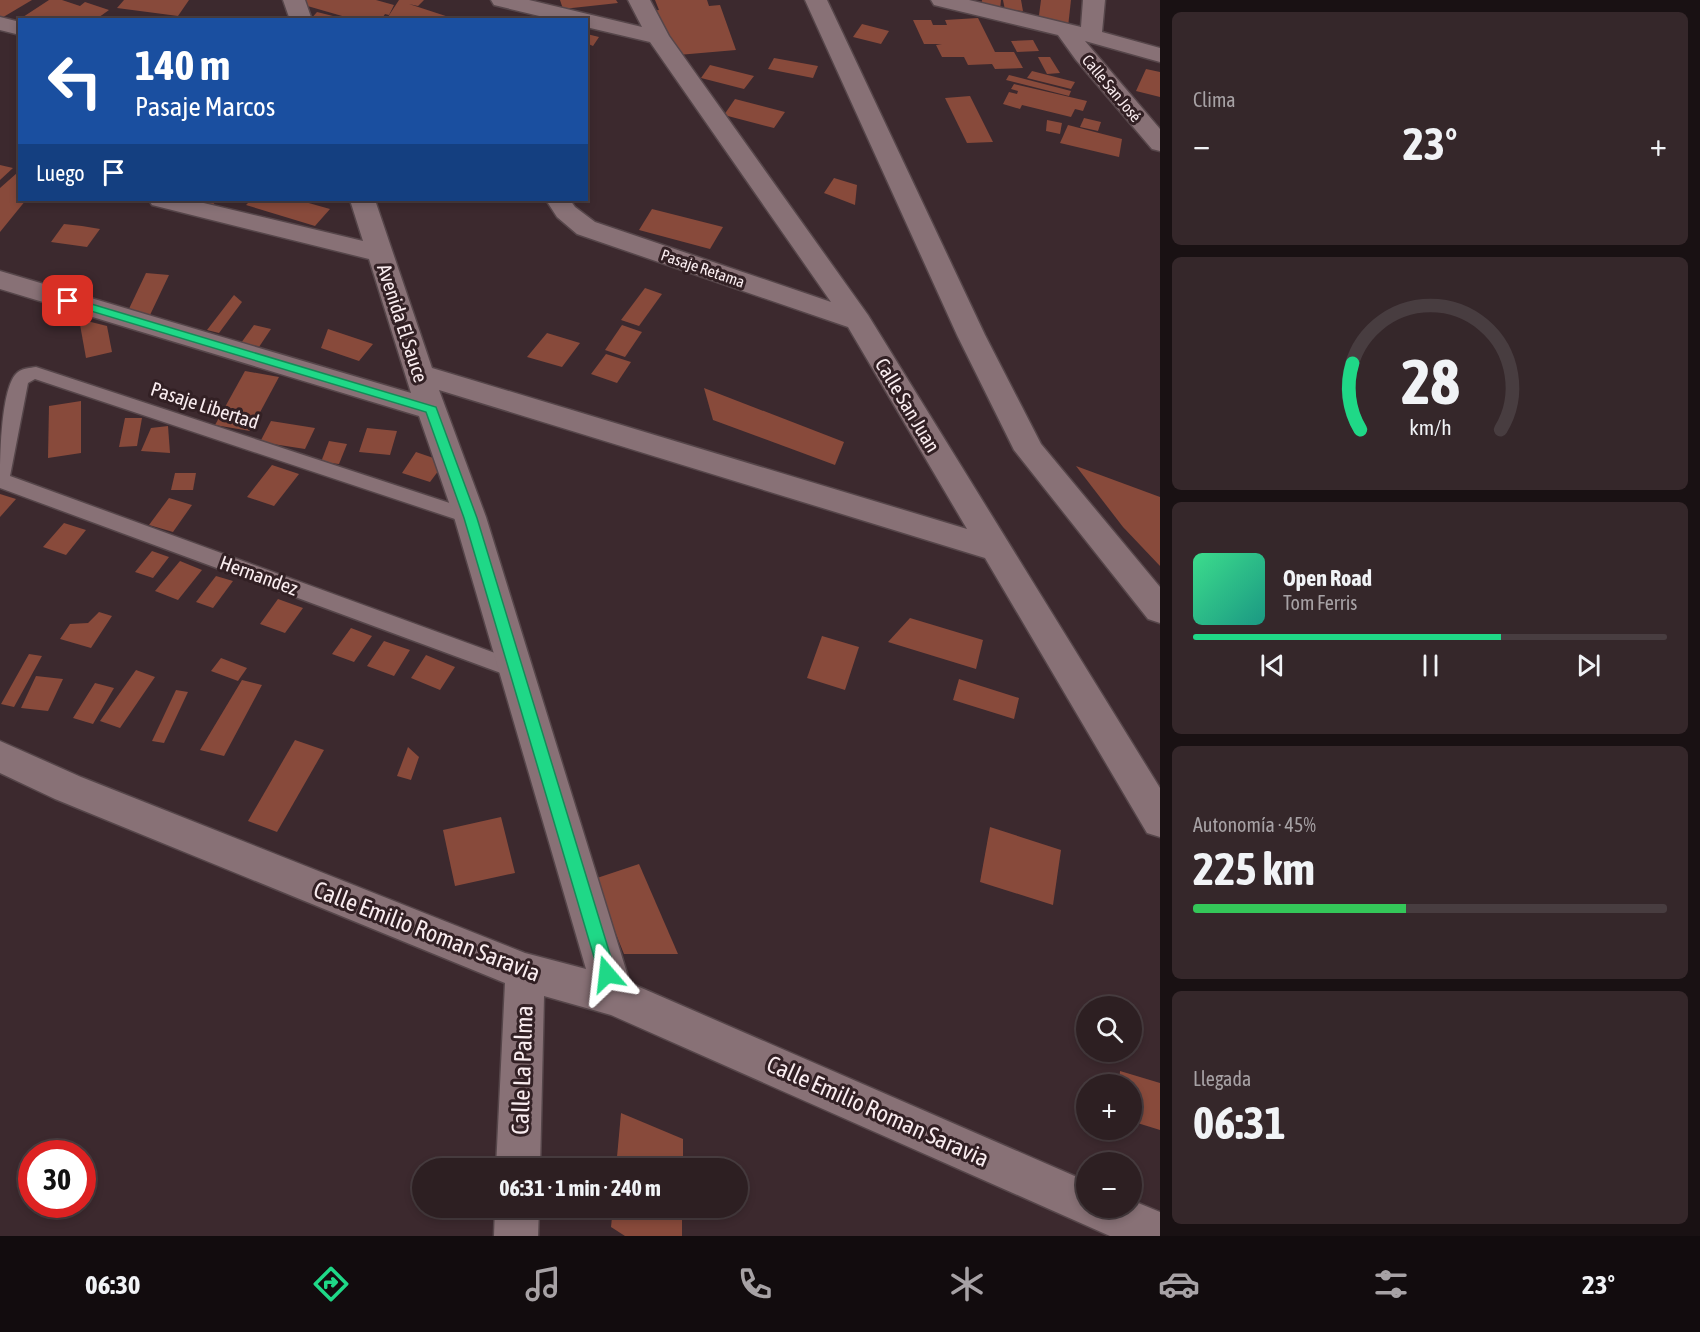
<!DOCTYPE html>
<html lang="es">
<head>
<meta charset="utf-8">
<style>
	:root { --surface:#2d1f22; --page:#35272a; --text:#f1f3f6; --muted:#a7a2a5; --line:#483d40; --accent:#1fd887 }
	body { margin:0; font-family:"Asap Condensed",sans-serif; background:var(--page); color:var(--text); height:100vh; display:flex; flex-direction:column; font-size:22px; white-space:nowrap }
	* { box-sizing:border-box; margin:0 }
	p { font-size:20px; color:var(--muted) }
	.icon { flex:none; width:33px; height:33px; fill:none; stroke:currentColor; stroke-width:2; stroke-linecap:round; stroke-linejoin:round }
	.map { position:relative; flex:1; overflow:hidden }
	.side { display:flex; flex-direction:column; gap:12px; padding:12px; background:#191113; width:540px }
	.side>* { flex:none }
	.banner { position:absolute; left:18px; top:18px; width:570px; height:183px; border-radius:0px; box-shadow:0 3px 9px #0003,0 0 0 2px var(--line); background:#1a4fa0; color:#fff; overflow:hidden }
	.fabs { position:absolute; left:1076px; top:996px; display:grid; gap:12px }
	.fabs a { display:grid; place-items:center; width:66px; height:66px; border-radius:50%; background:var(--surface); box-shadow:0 3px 9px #0003,0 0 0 2px var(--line); font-size:30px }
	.speed { position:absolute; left:18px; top:1140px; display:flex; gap:12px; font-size:30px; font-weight:700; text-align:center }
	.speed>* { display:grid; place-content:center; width:78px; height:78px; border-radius:50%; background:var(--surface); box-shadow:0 3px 9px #0003,0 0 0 2px var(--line); line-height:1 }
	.speed .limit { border:9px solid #d22; background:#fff; color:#111 }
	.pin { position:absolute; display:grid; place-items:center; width:51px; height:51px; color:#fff; margin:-26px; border-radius:12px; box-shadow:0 3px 9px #0006 }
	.me { position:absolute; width:66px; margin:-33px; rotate:343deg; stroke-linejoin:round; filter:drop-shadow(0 0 4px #0008) }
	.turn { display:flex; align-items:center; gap:21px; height:126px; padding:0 18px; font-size:27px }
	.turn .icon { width:78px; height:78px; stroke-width:2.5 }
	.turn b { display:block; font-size:42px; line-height:51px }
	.then { display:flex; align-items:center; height:57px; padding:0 18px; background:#0003; gap:12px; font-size:22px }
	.big { font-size:45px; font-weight:700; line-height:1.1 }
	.side .card { flex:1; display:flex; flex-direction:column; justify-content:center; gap:9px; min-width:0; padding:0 21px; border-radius:9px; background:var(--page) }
	.side .dial { align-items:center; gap:0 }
	.dial svg { height:156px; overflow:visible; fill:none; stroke:var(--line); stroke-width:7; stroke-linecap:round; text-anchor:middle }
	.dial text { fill:var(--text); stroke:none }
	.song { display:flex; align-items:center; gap:18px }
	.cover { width:72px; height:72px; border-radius:9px; background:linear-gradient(135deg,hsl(150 70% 55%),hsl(170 70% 35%)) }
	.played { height:6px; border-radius:3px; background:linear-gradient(90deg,var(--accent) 65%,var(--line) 65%) }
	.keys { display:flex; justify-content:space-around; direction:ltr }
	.heat { display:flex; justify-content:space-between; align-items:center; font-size:33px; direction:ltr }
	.charge { height:9px; border-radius:4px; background:linear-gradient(90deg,#34c759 45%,var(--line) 0) }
	.trip { position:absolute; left:412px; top:1158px; width:336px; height:60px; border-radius:30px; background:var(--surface); box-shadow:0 3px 9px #0003,0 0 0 2px var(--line); font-weight:700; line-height:60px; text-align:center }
	.tab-bar { display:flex; height:96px; justify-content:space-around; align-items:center; background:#120c0e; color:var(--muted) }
	.tab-bar .icon { width:42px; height:42px }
	.tab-bar .current { color:var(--accent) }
	.tab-bar b { font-size:27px; color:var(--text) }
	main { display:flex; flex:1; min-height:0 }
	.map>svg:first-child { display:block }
	.building { fill:#884a3b }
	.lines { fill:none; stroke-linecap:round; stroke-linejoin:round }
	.lane-casing { stroke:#56464a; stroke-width:3 }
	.street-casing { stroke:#56464a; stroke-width:3 }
	.lane { fill:#887176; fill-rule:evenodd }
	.street { fill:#887176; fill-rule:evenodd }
	.route { fill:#1fd887; stroke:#148c58; stroke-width:1.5 }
	.labels { text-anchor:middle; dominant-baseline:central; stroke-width:6; stroke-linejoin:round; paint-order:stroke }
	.far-street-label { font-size:16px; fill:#f9ecef; stroke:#322024 }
	.street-label { font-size:20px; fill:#f9ecef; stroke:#322024 }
	.near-street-label { font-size:24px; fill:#f9ecef; stroke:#322024 }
</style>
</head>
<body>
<main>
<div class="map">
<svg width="1160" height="1236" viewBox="0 0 1160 1236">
	<rect width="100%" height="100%" fill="#3c292e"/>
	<g class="building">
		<path d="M0,0H32L0,19Z"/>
		<path d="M49,0H62L80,6L85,2L109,10L95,20L85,17L81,20H30L23,17Z"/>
		<path d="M124,0H189L178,16L117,8Z"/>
		<path d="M299,0H376L394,5L389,15L385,14L381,20H356L297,3Z"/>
		<path d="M399,0H424L418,6L409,4L458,20H386Z"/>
		<path d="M560,0H616L618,3L563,9Z"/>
		<path d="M655,0H707L709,6L720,5L736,50L678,55L648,11L659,10Z"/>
		<path d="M982,0H1001L1000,10L981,8Z"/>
		<path d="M1003,0H1021L1023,11L1005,10Z"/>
		<path d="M1041,0H1071L1068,27L1038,23Z"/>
		<path d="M317,12L345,19V20H310Z"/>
		<path d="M978,18L995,52H1014L1023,68L995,69L992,64L968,65L964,57H942L936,45L942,44H924L913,20H931L933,25H947L945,20Z"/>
		<path d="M862,24L889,31L881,44L853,37Z"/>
		<path d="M587,34L599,37L593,46L586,43Z"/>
		<path d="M1033,40L1039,51L1017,52L1011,41Z"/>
		<path d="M1038,57H1050L1060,73L1047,74Z"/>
		<path d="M774,58L818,66L813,78L768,69Z"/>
		<path d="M710,65L754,76L744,89L701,78Z"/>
		<path d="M1146,69L1160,72V97L1136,91Z"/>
		<path d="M1032,71L1075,82L1071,89L1027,78Z"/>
		<path d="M1009,75L1071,91L1069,96L1006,80Z"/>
		<path d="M1014,84L1087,101L1083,111L1075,109L1071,117L1022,105L1020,109L1003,104L1009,92L1017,94L1018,91L1011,89Z"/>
		<path d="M970,96L993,142L967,143L945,98Z"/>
		<path d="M735,99L785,112L774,128L724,115Z"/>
		<path d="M1084,118L1101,122L1098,131L1080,127Z"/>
		<path d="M1047,120L1062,123L1060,134L1046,131Z"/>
		<path d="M1068,125L1122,139L1119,157L1060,143Z"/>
		<path d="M0,165L13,168L0,180Z"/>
		<path d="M17,173L20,174V200H26L0,232V188Z"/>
		<path d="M834,178L857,185L855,205L824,193Z"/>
		<path d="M185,200H217L210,208L183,202Z"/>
		<path d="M251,200H298L330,209L315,226L246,205Z"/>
		<path d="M652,209L723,227L710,249L639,230Z"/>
		<path d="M64,224L82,226L100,229L87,247L51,242Z"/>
		<path d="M146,273L169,275L150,315L127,313Z"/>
		<path d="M645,288L662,294L639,326L621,320Z"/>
		<path d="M234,295L242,302L219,333L207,330Z"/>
		<path d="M79,319L107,326L112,352L86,358Z"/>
		<path d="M254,325L271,329L259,347L241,343Z"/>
		<path d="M622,325L642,332L625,357L605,350Z"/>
		<path d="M328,329L373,344L359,361L321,348Z"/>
		<path d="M547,333L580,343L562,367L527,357Z"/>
		<path d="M606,354L631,362L617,383L591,374Z"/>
		<path d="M245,371L279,377L250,431L215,425Z"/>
		<path d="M704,388L844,442L835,465L713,420Z"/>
		<path d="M81,401V453L48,458L49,406Z"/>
		<path d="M125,418H142L137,446L119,447Z"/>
		<path d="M271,421L315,428L305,449L260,442Z"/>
		<path d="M168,426L170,453L141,451L151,428Z"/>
		<path d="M367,428L397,431L390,455L359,452Z"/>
		<path d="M329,441L347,444L339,464L321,462Z"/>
		<path d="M416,452L445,462L430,482L402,473Z"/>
		<path d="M272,465L299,474L274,506L247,497Z"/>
		<path d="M1076,466L1160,497V566L1123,527Z"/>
		<path d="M175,473H196L193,490H171Z"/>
		<path d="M0,494L16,499L0,517Z"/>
		<path d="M169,498L192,505L173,532L149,525Z"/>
		<path d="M64,523L86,530L66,555L43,547Z"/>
		<path d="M152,551L169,557L153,578L135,572Z"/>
		<path d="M180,561L202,570L178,600L155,591Z"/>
		<path d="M216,576L233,581L213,608L196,602Z"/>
		<path d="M278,599L303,608L285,633L260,624Z"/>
		<path d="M99,612L112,616L91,648L60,639L70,624L88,623Z"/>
		<path d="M910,618L983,640L976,669L888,642Z"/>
		<path d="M351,628L372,636L354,662L332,654Z"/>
		<path d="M822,636L859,647L845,690L807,678Z"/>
		<path d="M384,641L410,650L394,676L367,666Z"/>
		<path d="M29,654L42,656L14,707L1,704Z"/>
		<path d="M426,655L455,667L440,690L411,678Z"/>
		<path d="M221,658L247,668L238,681L211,671Z"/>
		<path d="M136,670L155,677L120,728L100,721Z"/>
		<path d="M36,676L63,679L48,711L21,708Z"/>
		<path d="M959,679L1019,698L1014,719L953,700Z"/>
		<path d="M242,680L262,685L224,756L200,750Z"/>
		<path d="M95,683L114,688L93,724L73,718Z"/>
		<path d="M176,690L188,692L164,743L152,741Z"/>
		<path d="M295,740L324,750L277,832L248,821Z"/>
		<path d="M408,747L419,757L411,780L397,776Z"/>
		<path d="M501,817L515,873L455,886L443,830Z"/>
		<path d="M990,827L1061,850L1053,905L980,882Z"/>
		<path d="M639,864L678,954H624L594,879Z"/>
		<path d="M1120,1071L1160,1083V1130L1131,1121V1084H1119Z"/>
		<path d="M621,1113L683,1139V1168H616Z"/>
		<path d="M613,1208H682V1236H625L611,1227Z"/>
	</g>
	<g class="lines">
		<defs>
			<path id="lane" d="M36,367L477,512L480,517L477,522L470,524L35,379L28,383L10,476L525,664L528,670L525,676L517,679L509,676L0,488C0,464 0,385 18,372C23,368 30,368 36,367Z"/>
			<g id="street">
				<path d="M283,0H305L312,20H290Z"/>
				<path d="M491,0H529L642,27L628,0H650L669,36L868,315L1160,788V837L1147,833L985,558L439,390L486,517L630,983L1086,1181V1208H1131V1200L1160,1212V1236H1110L611,1015L544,996L540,1168H496L505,983L55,799L0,773V741L81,777L525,953L586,969L454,517L419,416L0,289V271L411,393L369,259L152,205L149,200H191L363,241L350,200H375L432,368L967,529L848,327L577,234L557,217L546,200H570L575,207L595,222L831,302L650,42L586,27V20H556L494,5Z"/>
				<path d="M805,0H827L985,335L1041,444L1160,587V623L1148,619L1014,450L957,335Z"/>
				<path d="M931,0H969L1081,27L1083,0H1105L1102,32L1160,48V62L1085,41L1160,129V151L1152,149L1076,60L1058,35L934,5Z"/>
				<path d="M0,17L20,22V35L0,30Z"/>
				<path d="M495,1208H539L538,1236H494Z"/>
			</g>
		</defs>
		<use href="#lane" class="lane-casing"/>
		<use href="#street" class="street-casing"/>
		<use href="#lane" class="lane"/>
		<use href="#street" class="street"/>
	</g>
	<path class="route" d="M68,297L436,407L477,518L616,974L613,980L607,982L602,980L599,974L464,518L426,412L64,303L63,301Z"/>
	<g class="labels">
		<g class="far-street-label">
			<text transform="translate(1112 88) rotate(50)">Calle San José</text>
			<text transform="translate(703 268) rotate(19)">Pasaje Retama</text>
		</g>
		<g class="street-label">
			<text transform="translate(403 323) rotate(72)">Avenida El Sauce</text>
			<text transform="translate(205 405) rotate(18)">Pasaje Libertad</text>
			<text transform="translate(908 405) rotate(59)">Calle San Juan</text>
			<text transform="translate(259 575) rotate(20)">Hernandez</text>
		</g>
		<g class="near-street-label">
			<text transform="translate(427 931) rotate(21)">Calle Emilio Roman Saravia</text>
			<text transform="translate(522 1070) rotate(-88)">Calle La Palma</text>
			<text transform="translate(878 1111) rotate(24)">Calle Emilio Roman Saravia</text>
		</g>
	</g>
</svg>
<div class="fabs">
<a><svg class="icon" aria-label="search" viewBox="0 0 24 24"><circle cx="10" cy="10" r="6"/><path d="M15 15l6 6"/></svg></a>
<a>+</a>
<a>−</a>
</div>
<div class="speed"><div class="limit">30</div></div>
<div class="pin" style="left:68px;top:301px;background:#d93025"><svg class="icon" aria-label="arrive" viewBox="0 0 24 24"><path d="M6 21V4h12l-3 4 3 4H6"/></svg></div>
<svg class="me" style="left:607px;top:974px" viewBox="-20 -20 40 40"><path d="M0-17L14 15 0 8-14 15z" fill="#1fd887" stroke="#fff" stroke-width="4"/></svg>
<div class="trip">06:31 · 1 min · 240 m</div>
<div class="banner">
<div class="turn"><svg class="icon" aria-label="left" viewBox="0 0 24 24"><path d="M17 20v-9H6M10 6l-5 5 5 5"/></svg><div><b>140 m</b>Pasaje Marcos</div></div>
<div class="then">Luego<svg class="icon" aria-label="arrive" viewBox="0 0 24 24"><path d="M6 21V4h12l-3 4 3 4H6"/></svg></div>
</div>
</div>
<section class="side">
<div class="card"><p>Clima</p>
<div class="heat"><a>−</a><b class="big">23°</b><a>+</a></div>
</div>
<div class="card dial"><svg viewBox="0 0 100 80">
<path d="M14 69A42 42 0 1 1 86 69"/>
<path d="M14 69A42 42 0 0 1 10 35" stroke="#1fd887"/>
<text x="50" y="56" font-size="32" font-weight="700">28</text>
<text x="50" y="72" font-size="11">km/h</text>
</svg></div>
<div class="card">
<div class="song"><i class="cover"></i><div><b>Open Road</b><p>Tom Ferris</p></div></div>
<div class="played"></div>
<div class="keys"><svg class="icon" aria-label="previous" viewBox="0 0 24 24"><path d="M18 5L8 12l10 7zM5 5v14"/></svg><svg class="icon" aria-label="pause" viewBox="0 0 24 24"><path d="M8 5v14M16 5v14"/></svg><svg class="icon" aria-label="next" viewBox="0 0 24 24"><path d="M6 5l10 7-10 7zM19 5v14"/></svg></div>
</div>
<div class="card"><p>Autonomía · 45%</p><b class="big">225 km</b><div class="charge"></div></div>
<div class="card"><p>Llegada</p><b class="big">06:31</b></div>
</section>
</main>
<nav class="tab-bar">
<b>06:30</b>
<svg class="icon current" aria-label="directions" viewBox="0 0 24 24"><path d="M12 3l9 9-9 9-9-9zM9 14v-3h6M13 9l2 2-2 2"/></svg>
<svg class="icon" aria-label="music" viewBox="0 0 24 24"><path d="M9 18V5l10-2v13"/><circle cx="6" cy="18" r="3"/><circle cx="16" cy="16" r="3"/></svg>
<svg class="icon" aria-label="phone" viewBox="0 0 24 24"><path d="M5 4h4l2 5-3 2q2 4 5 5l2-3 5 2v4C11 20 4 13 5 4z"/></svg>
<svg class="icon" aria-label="climate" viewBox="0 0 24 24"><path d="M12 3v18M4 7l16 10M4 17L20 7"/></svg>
<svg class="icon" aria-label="car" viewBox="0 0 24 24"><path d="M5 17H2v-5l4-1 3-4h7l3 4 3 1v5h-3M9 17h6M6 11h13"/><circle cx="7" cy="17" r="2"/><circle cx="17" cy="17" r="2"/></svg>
<svg class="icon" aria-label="filters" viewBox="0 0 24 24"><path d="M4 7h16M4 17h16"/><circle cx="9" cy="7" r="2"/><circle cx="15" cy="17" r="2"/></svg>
<b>23°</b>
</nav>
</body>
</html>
